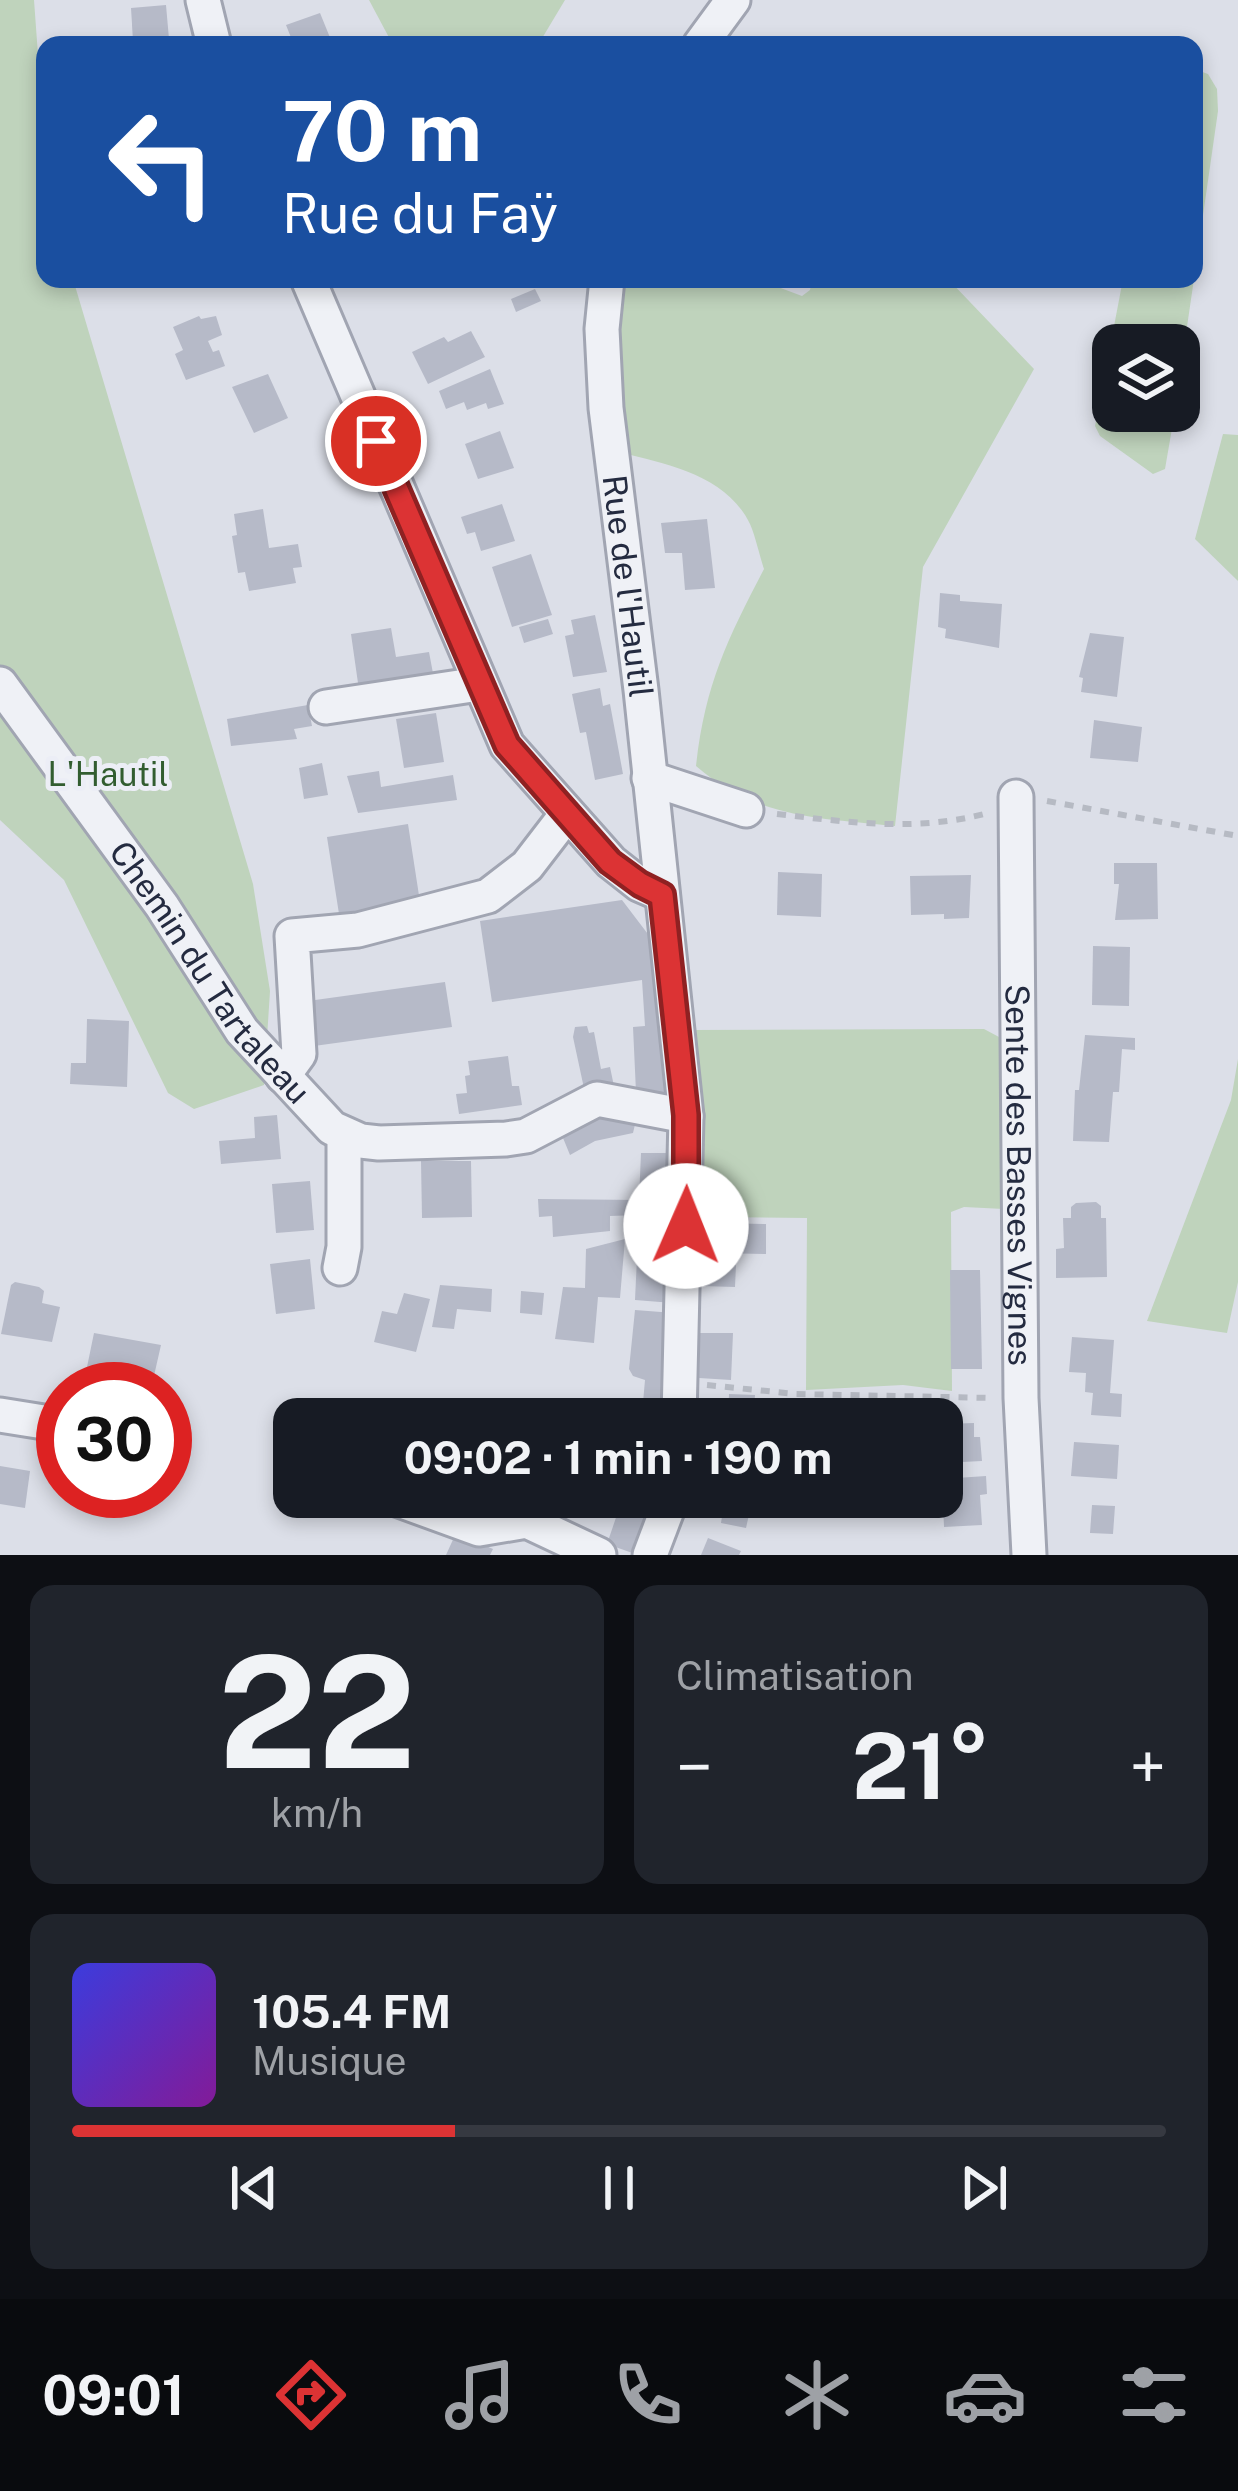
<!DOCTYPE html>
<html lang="fr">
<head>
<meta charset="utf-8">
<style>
	:root { --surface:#171b24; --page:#20242c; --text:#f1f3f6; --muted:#9ea1a6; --line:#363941; --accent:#dc3334 }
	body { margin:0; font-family:"Public Sans",sans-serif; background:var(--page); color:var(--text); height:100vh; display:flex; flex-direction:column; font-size:45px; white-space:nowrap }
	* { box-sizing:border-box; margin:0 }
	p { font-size:39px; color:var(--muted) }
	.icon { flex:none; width:66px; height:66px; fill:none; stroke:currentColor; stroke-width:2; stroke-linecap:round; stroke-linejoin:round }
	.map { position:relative; height:1555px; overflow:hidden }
	.side { display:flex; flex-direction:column; gap:30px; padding:30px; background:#0d0f14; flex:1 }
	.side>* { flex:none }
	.hud { position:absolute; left:36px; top:36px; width:1167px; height:252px; border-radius:24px; box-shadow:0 6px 18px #0003; background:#1a4fa0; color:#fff; overflow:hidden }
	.fabs { position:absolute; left:1092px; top:324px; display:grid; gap:24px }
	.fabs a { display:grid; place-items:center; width:108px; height:108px; border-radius:24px; background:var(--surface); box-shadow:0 6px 18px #0003; font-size:60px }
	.speed { position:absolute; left:36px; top:1362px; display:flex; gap:24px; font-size:60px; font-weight:700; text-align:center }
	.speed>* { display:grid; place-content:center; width:156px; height:156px; border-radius:50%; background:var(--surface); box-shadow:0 6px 18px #0003; line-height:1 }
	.speed .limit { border:18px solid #d22; background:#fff; color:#111 }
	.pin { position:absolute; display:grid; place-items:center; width:102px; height:102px; color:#fff; margin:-51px; border:6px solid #fff; border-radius:50%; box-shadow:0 3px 12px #0007 }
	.me { position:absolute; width:132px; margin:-66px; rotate:1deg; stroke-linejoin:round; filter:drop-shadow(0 0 9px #0008) }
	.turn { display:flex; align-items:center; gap:42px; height:252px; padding:0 48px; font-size:54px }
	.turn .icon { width:156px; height:156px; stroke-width:2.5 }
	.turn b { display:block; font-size:84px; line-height:102px }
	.big { font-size:90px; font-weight:700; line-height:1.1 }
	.side .card { flex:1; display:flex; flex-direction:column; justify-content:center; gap:18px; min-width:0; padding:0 42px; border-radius:24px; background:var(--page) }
	.side .dial { align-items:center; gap:0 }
	.dial b { font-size:156px; line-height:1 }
	.song { display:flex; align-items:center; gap:36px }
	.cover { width:144px; height:144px; border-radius:18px; background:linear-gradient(135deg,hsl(240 70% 55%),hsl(290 70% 35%)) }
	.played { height:12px; border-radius:6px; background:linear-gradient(90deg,var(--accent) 35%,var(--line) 35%) }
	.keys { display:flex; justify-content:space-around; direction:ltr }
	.heat { display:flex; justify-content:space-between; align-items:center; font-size:66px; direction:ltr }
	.side .tiles { flex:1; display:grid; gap:30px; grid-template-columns:1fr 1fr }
	.card:last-child { grid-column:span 2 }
	.trip { position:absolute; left:273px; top:1398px; width:690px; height:120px; border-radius:24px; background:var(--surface); box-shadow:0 6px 18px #0003; font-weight:700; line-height:120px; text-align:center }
	.tab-bar { display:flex; height:192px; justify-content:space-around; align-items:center; background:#090b0e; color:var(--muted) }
	.tab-bar .icon { width:84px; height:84px }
	.tab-bar .active { color:var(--accent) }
	.tab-bar b { font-size:54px; color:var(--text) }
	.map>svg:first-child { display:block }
	.green { fill:#bfd3bc }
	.building { fill:#b6bac8 }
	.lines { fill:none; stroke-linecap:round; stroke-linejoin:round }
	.minor-casing { stroke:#a1a5b2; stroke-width:39 }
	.path { stroke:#b6bac3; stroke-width:6; stroke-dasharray:9 9; stroke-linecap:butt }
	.minor { stroke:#eff1f6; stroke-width:33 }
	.route-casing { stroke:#8f2122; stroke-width:30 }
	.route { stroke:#dc3334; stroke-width:21 }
	.labels { text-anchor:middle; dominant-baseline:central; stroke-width:10; stroke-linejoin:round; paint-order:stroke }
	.street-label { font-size:33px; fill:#242b40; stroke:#eceef6 }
	.park-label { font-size:33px; fill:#325d30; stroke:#eceef6 }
</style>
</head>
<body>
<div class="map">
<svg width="1238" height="1555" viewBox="0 0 1238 1555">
	<rect width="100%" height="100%" fill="#dcdfe8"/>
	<g class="green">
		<path d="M0,0H34L45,151V279H73L253,884L270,991L264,1085L194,1109L168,1093L64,880L0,820Z"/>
		<path d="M369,0H565L538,45H393Z"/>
		<path d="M1194,69L1208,74L1217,89L1218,111L1194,278Z"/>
		<path d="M619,279H757L802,296L810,290L812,279H948L1034,369L923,567L895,826C820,818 755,818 696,766C705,685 727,640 764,569C759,554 756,538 750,524C727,476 668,464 622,453L616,346Z"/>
		<path d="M1123,279H1194L1179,381V345H1113V411H1175L1165,469L1153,474L1100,436L1095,426Z"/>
		<path d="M1223,434L1238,435V581L1195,539Z"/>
		<path d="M984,1029L999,1037L1004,1209L964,1207L951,1212L952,1391L903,1385L806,1390L807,1218L706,1217L691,1030Z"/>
		<path d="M1238,1059V1282L1227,1333L1147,1321L1231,1100Z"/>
	</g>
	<g class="building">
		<path d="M166,5L169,39L133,41L131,8Z"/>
		<path d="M320,13L333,45H294L286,25Z"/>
		<path d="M535,289L541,301L516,312L511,299Z"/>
		<path d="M199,316L201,319L216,316L222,335L208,341L213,352L219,350L225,366L186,380L175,354L183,350L173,327Z"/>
		<path d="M471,331L485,357L428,384L412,352L444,337L448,342Z"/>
		<path d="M490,369L504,404L488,409L486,403L467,410L464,402L446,409L439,391Z"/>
		<path d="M268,374L288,418L254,433L232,387Z"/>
		<path d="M500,431L514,468L478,479L465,444Z"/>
		<path d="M502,504L515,541L481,551L475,532L467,534L461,517Z"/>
		<path d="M263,509L269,548L298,544L302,567L293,568L296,583L249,591L245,572L238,573L232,536L237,535L234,514Z"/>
		<path d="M707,519L715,588L685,590L682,553H665L661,523Z"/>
		<path d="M531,554L552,615L512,627L492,567Z"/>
		<path d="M940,593L960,595V601L1002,604L999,648L945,638L946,629L938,627Z"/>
		<path d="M595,615L607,672L573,677L565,636L574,634L571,620Z"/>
		<path d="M548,619L553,634L524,643L519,627Z"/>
		<path d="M391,628L396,657L429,652L435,684L360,697L351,634Z"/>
		<path d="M1090,633L1124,637L1117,697L1081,692L1083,678L1079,677Z"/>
		<path d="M600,688L603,706L610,704L623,774L595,780L586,732L580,733L572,694Z"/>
		<path d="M308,705L312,726L294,729L297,739L231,746L227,719Z"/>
		<path d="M436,713L444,762L404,768L396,719Z"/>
		<path d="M1094,720L1142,727L1138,762L1090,758Z"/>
		<path d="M322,763L328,795L304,799L299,768Z"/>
		<path d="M379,771L381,787L453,775L457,800L358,813L347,776Z"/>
		<path d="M408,824L420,902L339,914L327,837Z"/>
		<path d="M1114,863H1157L1158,919L1115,920L1119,884H1114Z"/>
		<path d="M778,872L822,874L821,917L777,915Z"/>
		<path d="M971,875L969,918L944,919V914L911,915L910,876Z"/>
		<path d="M622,900L657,946L668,1095L636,1092L633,1027L645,1026L642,980L492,1002L480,921Z"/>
		<path d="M1093,946L1130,947L1129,1006L1092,1005Z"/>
		<path d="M445,982L452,1027L314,1046L308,1001Z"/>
		<path d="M87,1019L129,1021L127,1087L70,1084L71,1063H86Z"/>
		<path d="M587,1026L589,1033L594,1032L601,1069L610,1067L615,1091L585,1093L573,1037L575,1027Z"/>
		<path d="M1085,1035L1135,1038V1050L1122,1049L1119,1092H1113L1109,1142L1073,1141L1075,1090H1079Z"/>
		<path d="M508,1056L512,1086H519L522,1105L459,1114L456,1094L467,1093L465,1076L470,1075L468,1061Z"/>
		<path d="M599,1107L637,1116L633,1133L595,1141L570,1155L561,1133Z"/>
		<path d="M277,1115L281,1159L221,1164L219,1141L255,1138L254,1117Z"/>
		<path d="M641,1153H673V1303L635,1300L639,1215L610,1216V1231L553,1237L552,1216L539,1217L538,1199L639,1200Z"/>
		<path d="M421,1161H471L472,1217L422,1218Z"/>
		<path d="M310,1181L314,1230L276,1233L272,1184Z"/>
		<path d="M1096,1202L1101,1206V1218H1106L1107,1277L1056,1278V1249L1064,1248L1063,1218H1071V1207L1076,1203Z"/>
		<path d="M717,1223L766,1224V1254L717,1253Z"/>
		<path d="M625,1239L620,1298L598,1297L594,1343L555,1339L563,1287L585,1288L586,1249Z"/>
		<path d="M310,1259L315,1309L276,1314L270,1264Z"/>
		<path d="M701,1264L736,1265L735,1287L701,1286Z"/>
		<path d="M950,1270H980L982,1369H951Z"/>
		<path d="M15,1282L39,1287L44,1291L42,1303L60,1307L52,1342L1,1334L11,1285Z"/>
		<path d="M440,1285L492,1289L491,1312L457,1309L454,1329L432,1327Z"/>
		<path d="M521,1291L544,1293L542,1315L520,1313Z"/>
		<path d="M404,1293L430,1299L416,1352L374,1342L382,1311L397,1314Z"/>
		<path d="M635,1310L674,1313L669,1419H644L642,1414L645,1380L633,1376L629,1369Z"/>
		<path d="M94,1333L161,1345L151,1389L121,1385L123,1373L87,1367Z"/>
		<path d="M700,1333H733L731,1380L699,1378Z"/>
		<path d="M1072,1337L1114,1340L1110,1393L1122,1394L1121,1417L1091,1415L1093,1393L1085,1392L1086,1373L1069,1372Z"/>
		<path d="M729,1394L755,1395L753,1419H728Z"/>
		<path d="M584,1400L622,1407L619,1419H579Z"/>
		<path d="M974,1423V1437H980L982,1461L942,1463V1424Z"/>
		<path d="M1074,1442L1119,1445L1117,1479L1071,1476Z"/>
		<path d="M0,1466L30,1471L25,1508L0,1504Z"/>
		<path d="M986,1476L987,1494L980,1495L982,1525L944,1527L942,1479Z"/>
		<path d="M623,1497H658L638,1555L607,1544Z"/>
		<path d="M725,1497H753L746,1528L721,1523Z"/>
		<path d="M812,1497H858L857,1510L835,1509V1502H811Z"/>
		<path d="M1092,1505L1115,1506L1113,1534L1090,1533Z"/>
		<path d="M456,1533L493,1549L490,1555H446Z"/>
		<path d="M708,1538L741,1551L739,1555H701Z"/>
	</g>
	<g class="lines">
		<defs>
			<g id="minor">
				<path d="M203,0L214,45"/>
				<path d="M700,45L733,0"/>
				<path d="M308,279L507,745L611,862L639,884L662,894"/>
				<path id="s1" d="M607,279L602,329L606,408L641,690L686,1116L679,1419"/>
				<path id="s2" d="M0,684L162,906L242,1031L332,1128L361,1141L379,1143L506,1139L526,1136L597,1099L686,1116"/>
				<path d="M326,707L479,684"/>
				<path d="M649,778L746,810"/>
				<path id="s3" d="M1016,797L1021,1398L1029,1555"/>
				<path d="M283,1076L299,1054L292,936L358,930L488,896L527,866L567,814"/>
				<path d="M340,1268L344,1247V1135"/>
				<path d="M0,1415L50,1423L63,1434"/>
				<path d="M391,1497L479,1529L527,1521L599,1555"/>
				<path d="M650,1555L672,1497"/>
			</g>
		</defs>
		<use href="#minor" class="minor-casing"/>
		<g class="path">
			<path d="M1047,801L1238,836"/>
			<path d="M777,814C847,822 914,832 984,814"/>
			<path d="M707,1385L796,1394L994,1398"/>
		</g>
		<use href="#minor" class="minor"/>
	</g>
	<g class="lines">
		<defs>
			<path id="route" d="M376,441L507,745L610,862L640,884L662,895L686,1115V1226"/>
		</defs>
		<use href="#route" class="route-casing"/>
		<use href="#route" class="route"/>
	</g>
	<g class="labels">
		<g class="street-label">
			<text stroke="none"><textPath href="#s1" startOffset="309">Rue de l'Hautil</textPath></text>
			<text stroke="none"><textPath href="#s2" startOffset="357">Chemin du Tartaleau</textPath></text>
			<text stroke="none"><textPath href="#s3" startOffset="378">Sente des Basses Vignes</textPath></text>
		</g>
		<g class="park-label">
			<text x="108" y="774">L'Hautil</text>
		</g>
	</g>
</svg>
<div class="fabs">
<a><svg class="icon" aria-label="layers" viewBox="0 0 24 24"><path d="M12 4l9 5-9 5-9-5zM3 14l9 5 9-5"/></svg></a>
</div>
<div class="speed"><div class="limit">30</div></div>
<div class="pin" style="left:376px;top:441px;background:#d93025"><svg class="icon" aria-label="arrive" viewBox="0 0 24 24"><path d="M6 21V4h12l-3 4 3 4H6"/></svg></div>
<svg class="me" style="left:686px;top:1226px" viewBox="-20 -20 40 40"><circle r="19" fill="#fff"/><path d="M0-13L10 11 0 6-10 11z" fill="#dc3334"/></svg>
<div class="trip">09:02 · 1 min · 190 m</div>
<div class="hud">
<div class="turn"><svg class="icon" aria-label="left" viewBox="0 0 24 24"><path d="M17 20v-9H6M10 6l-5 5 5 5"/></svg><div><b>70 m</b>Rue du Faÿ</div></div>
</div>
</div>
<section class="side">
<div class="tiles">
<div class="card dial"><b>22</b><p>km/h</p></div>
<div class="card"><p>Climatisation</p>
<div class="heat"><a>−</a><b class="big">21°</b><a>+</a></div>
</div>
<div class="card">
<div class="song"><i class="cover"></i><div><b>105.4 FM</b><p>Musique</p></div></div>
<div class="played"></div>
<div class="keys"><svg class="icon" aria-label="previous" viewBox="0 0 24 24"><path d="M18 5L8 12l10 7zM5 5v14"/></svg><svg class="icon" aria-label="pause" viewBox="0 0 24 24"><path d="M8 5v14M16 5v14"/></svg><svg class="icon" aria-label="next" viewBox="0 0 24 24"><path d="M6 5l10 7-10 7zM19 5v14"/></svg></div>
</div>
</div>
</section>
<nav class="tab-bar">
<b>09:01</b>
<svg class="icon active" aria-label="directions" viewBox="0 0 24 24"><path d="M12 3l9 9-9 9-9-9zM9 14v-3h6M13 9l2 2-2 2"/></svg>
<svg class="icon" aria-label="music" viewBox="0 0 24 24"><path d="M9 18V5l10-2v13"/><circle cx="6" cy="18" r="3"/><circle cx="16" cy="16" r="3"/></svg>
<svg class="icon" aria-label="phone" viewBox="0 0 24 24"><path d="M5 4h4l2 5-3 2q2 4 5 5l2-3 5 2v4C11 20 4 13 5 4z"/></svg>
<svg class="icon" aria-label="climate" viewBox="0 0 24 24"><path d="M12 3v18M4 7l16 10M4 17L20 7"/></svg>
<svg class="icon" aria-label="car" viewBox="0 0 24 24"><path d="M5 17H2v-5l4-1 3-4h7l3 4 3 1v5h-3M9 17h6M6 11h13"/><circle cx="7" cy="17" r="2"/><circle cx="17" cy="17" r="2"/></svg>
<svg class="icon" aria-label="filters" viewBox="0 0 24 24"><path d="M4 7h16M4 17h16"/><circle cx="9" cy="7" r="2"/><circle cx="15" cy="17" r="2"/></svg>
</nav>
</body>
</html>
